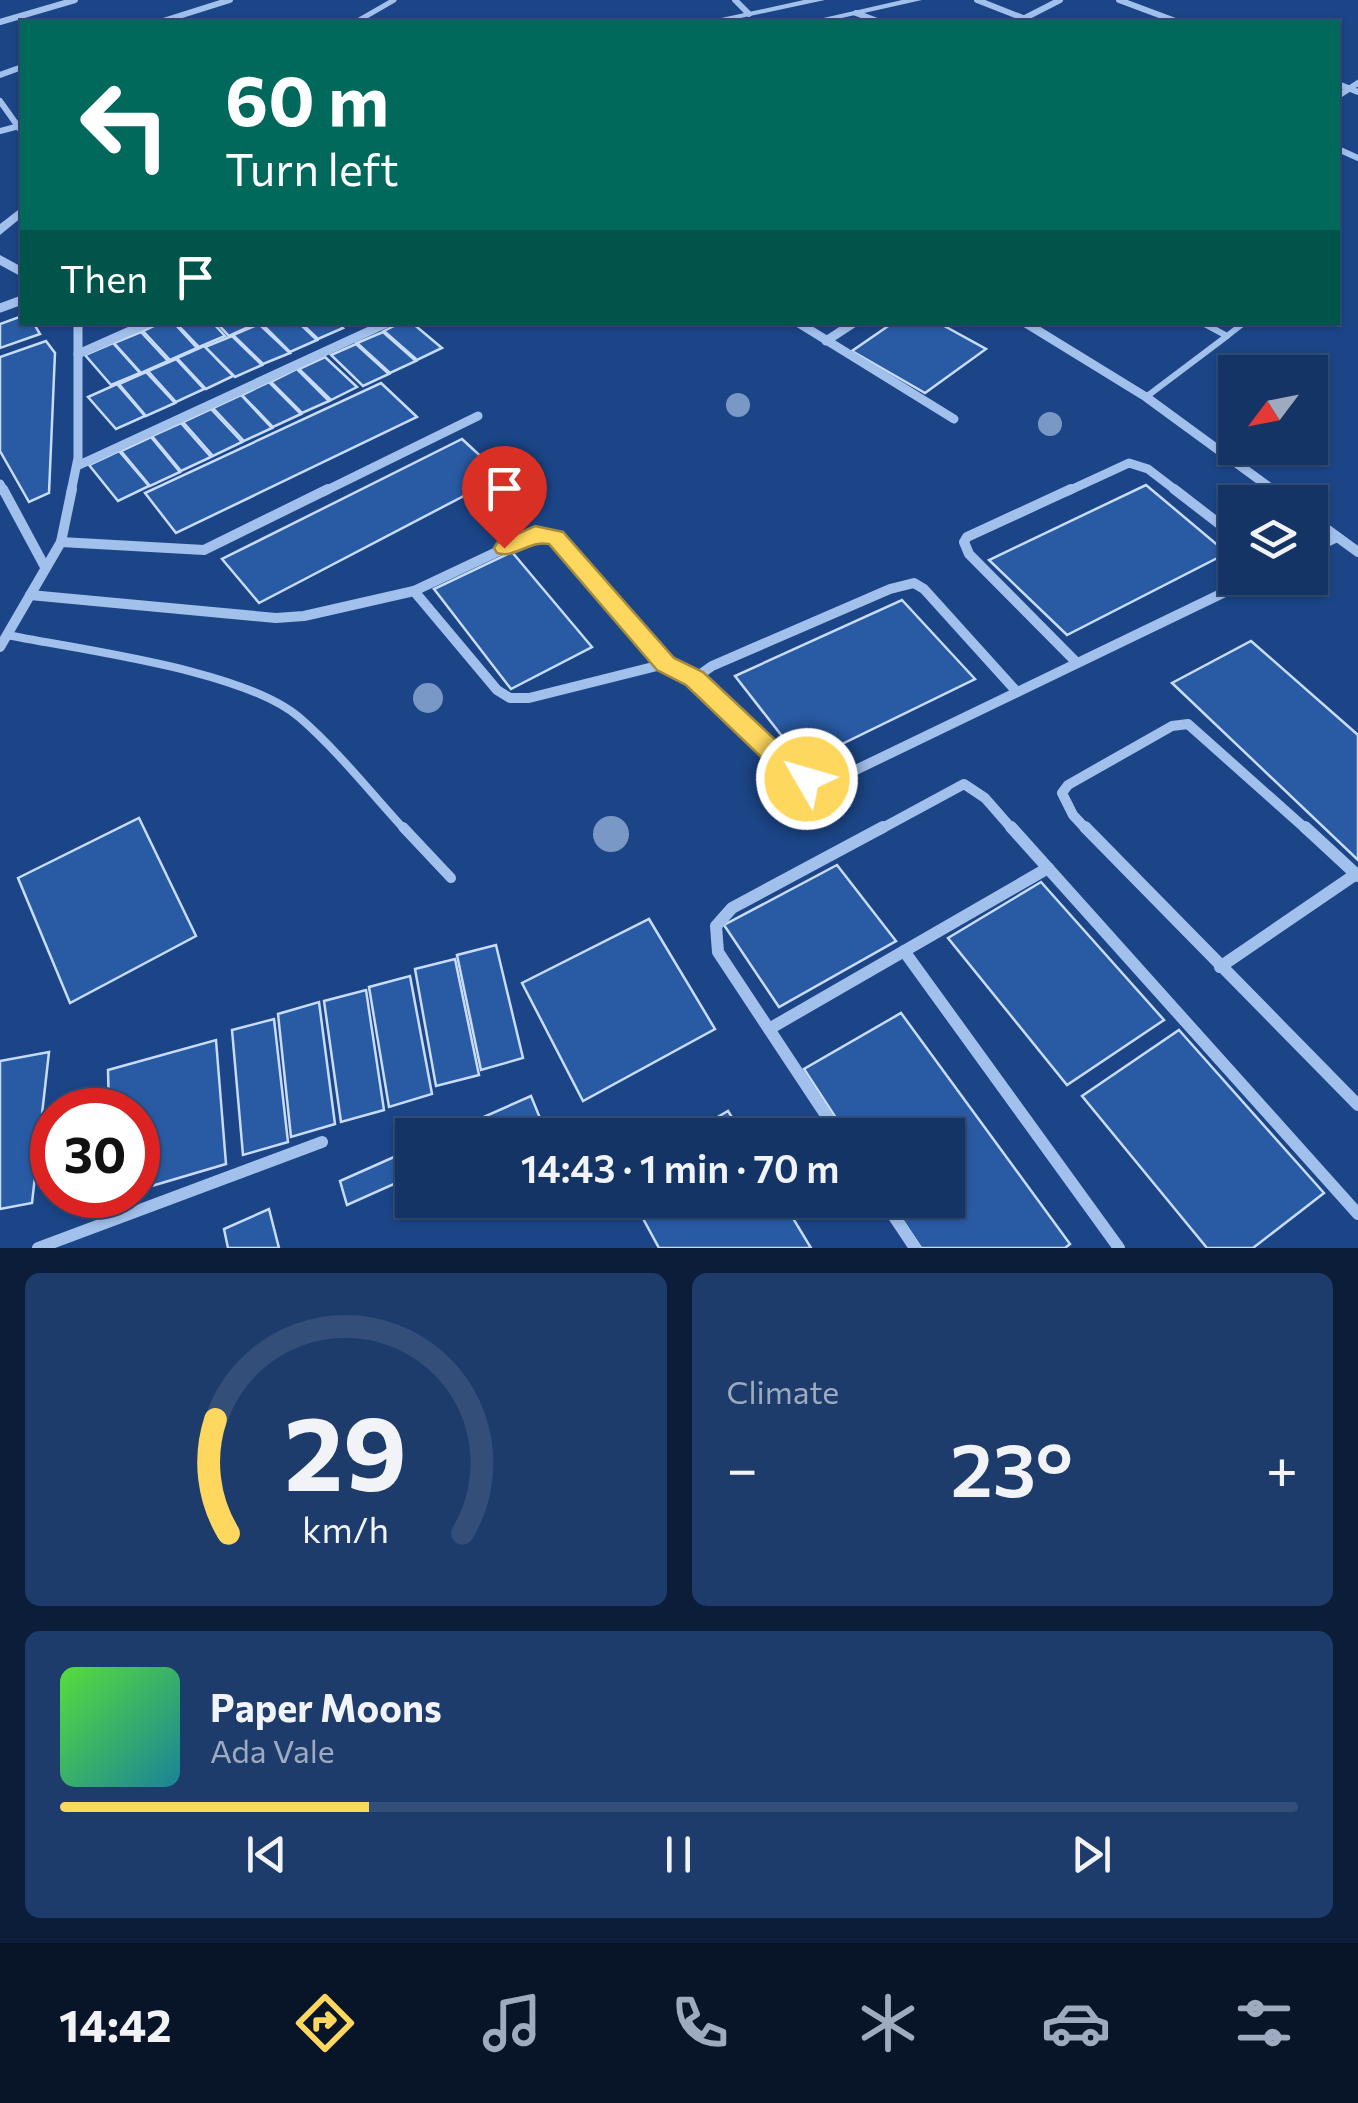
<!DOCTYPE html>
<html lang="en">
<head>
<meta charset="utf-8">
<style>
	:root { --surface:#143465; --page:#1d3c6b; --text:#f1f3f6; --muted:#9daabf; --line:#334f79; --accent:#fed75f }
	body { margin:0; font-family:Commissioner,sans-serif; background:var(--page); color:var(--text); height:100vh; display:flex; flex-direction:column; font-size:38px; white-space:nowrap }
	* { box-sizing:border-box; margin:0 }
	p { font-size:32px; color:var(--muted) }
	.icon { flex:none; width:55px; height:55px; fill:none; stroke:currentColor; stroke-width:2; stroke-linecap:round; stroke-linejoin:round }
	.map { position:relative; height:1248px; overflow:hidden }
	.drawer { display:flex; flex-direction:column; gap:25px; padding:25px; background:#0b1d38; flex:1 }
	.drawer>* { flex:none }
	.guide { position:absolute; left:20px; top:20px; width:1320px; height:305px; border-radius:0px; box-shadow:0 2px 8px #0004,0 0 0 2px var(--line); background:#00695c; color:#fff; overflow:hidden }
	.needle { width:65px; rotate:238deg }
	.fabs { position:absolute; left:1218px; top:355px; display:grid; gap:20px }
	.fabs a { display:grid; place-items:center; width:110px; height:110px; border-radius:0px; background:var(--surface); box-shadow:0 2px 8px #0004,0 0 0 2px var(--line); font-size:50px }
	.speed { position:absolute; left:30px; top:1088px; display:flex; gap:20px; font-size:50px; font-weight:700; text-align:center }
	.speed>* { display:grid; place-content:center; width:130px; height:130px; border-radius:50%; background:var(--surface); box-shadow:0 2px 8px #0004,0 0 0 2px var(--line); line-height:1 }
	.speed .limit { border:15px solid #d22; background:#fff; color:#111 }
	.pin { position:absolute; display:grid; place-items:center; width:85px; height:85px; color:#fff; margin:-102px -42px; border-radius:50% 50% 50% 0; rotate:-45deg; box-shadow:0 0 10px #0007 }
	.pin .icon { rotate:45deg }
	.me { position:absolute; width:110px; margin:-55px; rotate:308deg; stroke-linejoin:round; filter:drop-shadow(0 0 8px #0008) }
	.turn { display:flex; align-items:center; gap:35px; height:210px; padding:0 40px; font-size:45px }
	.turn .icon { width:130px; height:130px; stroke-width:2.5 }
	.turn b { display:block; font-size:70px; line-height:85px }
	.then { display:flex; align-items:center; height:95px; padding:0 40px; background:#0003; gap:20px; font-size:38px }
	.big { font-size:75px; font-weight:600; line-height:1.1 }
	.drawer .widget { flex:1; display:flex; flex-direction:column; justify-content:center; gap:15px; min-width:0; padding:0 35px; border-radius:15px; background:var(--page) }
	.drawer .dial { align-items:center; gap:0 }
	.dial svg { height:260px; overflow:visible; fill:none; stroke:var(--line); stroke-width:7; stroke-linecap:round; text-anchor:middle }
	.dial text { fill:var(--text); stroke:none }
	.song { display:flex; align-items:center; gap:30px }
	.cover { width:120px; height:120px; border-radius:15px; background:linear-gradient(135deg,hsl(110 70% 55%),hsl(190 70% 35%)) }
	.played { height:10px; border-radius:5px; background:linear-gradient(90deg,var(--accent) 25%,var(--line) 25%) }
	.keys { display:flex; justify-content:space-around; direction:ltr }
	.heat { display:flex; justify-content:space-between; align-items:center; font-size:55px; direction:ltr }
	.drawer .tiles { flex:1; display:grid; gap:25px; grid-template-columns:1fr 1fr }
	.widget:last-child { grid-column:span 2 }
	.trip { position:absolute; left:395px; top:1118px; width:570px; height:100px; border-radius:0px; background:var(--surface); box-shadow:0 2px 8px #0004,0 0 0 2px var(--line); font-weight:600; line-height:100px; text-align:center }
	.tab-bar { display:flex; height:160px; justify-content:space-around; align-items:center; background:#081528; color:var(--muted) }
	.tab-bar .icon { width:70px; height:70px }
	.tab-bar .current { color:var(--accent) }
	.tab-bar b { font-size:45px; color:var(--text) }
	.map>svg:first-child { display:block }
	.building { fill:#295ba5; stroke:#c8dcf9; stroke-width:2.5 }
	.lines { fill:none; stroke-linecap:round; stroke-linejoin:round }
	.service-far3 { stroke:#a2c0ec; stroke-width:5 }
	.service-far2 { stroke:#a2c0ec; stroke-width:6 }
	.service-far1 { stroke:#a2c0ec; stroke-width:8 }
	.service { stroke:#a2c0ec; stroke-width:10 }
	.minor-far3 { stroke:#a2c0ec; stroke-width:6 }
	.minor-far2 { stroke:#a2c0ec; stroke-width:9 }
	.minor-far1 { stroke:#a2c0ec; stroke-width:10 }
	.minor { stroke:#a2c0ec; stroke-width:12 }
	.tertiary { fill:#a2c0ec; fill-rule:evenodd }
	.tree { fill:#7a98c6 }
	.route { fill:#fed75f; stroke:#a58c3e; stroke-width:2.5 }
</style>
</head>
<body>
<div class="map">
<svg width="1358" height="1248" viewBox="0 0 1358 1248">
	<rect width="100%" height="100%" fill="#1b4587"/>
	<g class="building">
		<path d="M22,316V322H33L40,334L0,348V324Z"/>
		<path d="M162,322H173L197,348L170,360L143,331Z"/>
		<path d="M175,322H212L225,336L199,347Z"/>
		<path d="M216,322H253L255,324L229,336Z"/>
		<path d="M298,322L317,340L290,352L261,323Z"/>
		<path d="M300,322H337L343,328L318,339Z"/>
		<path d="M402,322H411L442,348L417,360L384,331Z"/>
		<path d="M894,322H937L986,349L925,393L852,351Z"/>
		<path d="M259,324L290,353L263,364L233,335Z"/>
		<path d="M141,332L168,361L141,373L114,343Z"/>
		<path d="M383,332L416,361L390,373L357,343Z"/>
		<path d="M232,336L262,365L235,377L205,347Z"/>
		<path d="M46,341L55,353L49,493L29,502L0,451V357Z"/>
		<path d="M113,343L140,373L111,385L85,355Z"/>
		<path d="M356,344L389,374L363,386L331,355Z"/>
		<path d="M204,346L233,376L206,389L177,358Z"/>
		<path d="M325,357L357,387L331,400L299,369Z"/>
		<path d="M176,359L204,389L176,402L148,371Z"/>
		<path d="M297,369L329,401L302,413L271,382Z"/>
		<path d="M146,372L175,403L146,416L119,384Z"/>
		<path d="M269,382L301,414L273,427L242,395Z"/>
		<path d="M381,383L417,417L176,533L145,493Z"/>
		<path d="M117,384L145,416L116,429L88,397Z"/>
		<path d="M241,395L272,428L244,441L213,408Z"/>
		<path d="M211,409L242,442L213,456L183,422Z"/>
		<path d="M181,423L211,457L181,471L152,436Z"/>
		<path d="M151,437L180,472L150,486L121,451Z"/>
		<path d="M462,439L502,476L259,603L222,559Z"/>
		<path d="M119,451L149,486L118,501L89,465Z"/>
		<path d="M1146,485L1227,553L1067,635L989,560Z"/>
		<path d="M512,552L592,647L511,689L434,589Z"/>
		<path d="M902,600L975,679L803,763L735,676Z"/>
		<path d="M1251,641L1358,735V860L1172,683Z"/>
		<path d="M139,818L196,936L70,1003L18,878Z"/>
		<path d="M837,865L896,941L779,1007L724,925Z"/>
		<path d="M1041,882L1164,1020L1067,1085L948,938Z"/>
		<path d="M649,919L715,1029L583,1101L522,983Z"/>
		<path d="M496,945L523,1058L481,1070L457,955Z"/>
		<path d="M455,959L479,1075L436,1086L415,969Z"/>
		<path d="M410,976L432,1094L389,1107L369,987Z"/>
		<path d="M366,990L384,1110L341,1122L324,1001Z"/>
		<path d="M319,1002L335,1124L291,1137L278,1014Z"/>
		<path d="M901,1013L1070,1244L1065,1248H921L889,1200H948V1135H847L804,1069Z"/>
		<path d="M274,1019L288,1142L243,1155L232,1030Z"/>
		<path d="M1179,1030L1324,1193L1253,1248H1207L1082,1096Z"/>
		<path d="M216,1040L226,1164L138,1190V1110H109L108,1070Z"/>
		<path d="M49,1052L32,1203L0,1209V1061Z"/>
		<path d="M531,1096L540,1118L502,1135H443Z"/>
		<path d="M728,1111L743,1135H687Z"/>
		<path d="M412,1149V1176L347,1205L340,1181Z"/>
		<path d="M633,1200H782L811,1248H659Z"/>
		<path d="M269,1209L279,1248H228L224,1229Z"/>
	</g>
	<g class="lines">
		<path class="service-far3" d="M356,22L394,0"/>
		<g class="service-far2">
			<path d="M1201,322L1227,336L1245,322"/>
			<path d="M1146,397L1227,336"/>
		</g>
		<path class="service-far1" d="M7,635C81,650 245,670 300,718C338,751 371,793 405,830"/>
		<path class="service" d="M403,827L451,878"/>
		<g class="minor-far3">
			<path d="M735,0L749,14"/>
			<path d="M977,0L1033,22"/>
			<path d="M1119,0L1178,22"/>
			<path d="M856,13L880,22"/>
			<path d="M1021,20L1060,0"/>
			<path d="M0,22L75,0"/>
			<path d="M160,22L230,0"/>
			<path d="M0,75L22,67"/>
			<path d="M1338,84L1358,92"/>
			<path d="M1338,96L1358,83"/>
			<path d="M0,101L22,132"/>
			<path d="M0,131L19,126"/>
			<path d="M1338,149L1358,158"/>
		</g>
		<g class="minor-far2">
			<path d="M0,308L22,300"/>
			<path d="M797,322L954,419"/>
			<path d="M1024,322L1146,397L1276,492"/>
			<path d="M826,341L855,322"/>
			<path d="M78,354L150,322"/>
			<path d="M77,466L389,322"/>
			<path d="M0,484L4,492"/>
			<path d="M71,492L78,458V322"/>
			<path d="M323,492L478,416"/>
			<path d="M1066,492L1129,463L1148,469L1178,492"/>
		</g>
		<g class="minor-far1">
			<path d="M3,489L45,567"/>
			<path d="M1071,489L967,537L964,542L969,554L1077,663"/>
			<path d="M1174,489L1235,536"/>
			<path d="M1273,489L1290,502"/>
			<path d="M1310,517L1358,552"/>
			<path d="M61,542L204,550L328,489"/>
			<path d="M1310,550L1337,537"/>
			<path d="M414,591L535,534L555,537L665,664"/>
			<path d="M30,595L276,618L304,616L414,591L497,690L510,698H529L665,664L695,678L792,771L815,779L839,778L1254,578"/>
			<path d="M0,647L61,542L72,489"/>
			<path d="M695,678L712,666L890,589L914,583L924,589L1017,692"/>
			<path d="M879,830L964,784L985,798L1013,830"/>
			<path d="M1087,830L1073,815L1062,793L1068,785L1172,726L1188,724L1307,830"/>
		</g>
		<g class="minor">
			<path d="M1011,827L1358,1214"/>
			<path d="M1085,827L1358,1105"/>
			<path d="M1305,827L1358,876"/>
			<path d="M904,951L1119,1248"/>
			<path d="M1220,967L1356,874"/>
			<path d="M769,1029L1048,868"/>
			<path d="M839,1135L718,952L716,926L732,908L883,827"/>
			<path d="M883,1200L915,1248"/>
			<path d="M38,1248L322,1142"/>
		</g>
		<g class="tertiary">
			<path d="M804,0H825L722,22H703Z"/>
			<path d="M902,0H922L824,22H806Z"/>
			<path d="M22,207V217L0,235V224Z"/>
			<path d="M0,255L22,267V277L0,265Z"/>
		</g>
	</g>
	<g class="tree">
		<circle cx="738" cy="405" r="12"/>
		<circle cx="1050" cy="424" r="12"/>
		<circle cx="428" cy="698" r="15"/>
		<circle cx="611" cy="834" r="18"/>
	</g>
	<path class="route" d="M535,526L563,532L674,658L703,672L801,764L816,772L820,779L816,786L807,789L783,778L686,685L657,670L549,544C529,540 515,559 497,553L494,548L497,543Z"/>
</svg>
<div class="fabs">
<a><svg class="needle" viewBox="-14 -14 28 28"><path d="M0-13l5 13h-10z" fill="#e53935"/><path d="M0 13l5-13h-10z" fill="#9daabf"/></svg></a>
<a><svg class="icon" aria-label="layers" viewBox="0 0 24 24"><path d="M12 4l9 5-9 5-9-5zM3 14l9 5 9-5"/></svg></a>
</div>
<div class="speed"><div class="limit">30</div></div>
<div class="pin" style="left:504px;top:548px;background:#d93025"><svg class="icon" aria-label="arrive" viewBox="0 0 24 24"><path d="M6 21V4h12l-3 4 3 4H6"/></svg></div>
<svg class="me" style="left:807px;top:779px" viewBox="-20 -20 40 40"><circle r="17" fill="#fed75f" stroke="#fff" stroke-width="3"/><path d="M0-11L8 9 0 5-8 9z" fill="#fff"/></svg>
<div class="trip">14:43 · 1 min · 70 m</div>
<div class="guide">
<div class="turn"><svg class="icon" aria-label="left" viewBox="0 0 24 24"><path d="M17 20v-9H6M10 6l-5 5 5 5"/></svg><div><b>60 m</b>Turn left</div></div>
<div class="then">Then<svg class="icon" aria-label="arrive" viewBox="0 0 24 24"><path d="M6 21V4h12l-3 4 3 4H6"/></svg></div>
</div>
</div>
<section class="drawer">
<div class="tiles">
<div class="widget dial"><svg viewBox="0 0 100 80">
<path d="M14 69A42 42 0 1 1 86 69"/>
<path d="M14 69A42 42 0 0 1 10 34" stroke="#fed75f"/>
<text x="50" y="56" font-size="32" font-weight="700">29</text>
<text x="50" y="72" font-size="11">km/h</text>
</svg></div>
<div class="widget"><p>Climate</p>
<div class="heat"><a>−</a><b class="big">23°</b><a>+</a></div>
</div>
<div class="widget">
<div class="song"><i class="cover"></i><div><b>Paper Moons</b><p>Ada Vale</p></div></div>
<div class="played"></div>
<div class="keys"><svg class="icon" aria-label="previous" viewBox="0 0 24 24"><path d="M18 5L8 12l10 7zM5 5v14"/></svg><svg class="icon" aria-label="pause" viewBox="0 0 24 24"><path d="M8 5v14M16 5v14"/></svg><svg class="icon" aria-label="next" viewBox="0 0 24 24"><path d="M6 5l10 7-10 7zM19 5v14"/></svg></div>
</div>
</div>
</section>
<nav class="tab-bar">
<b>14:42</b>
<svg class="icon current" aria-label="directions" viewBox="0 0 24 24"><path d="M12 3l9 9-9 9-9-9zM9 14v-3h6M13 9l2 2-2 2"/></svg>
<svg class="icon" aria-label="music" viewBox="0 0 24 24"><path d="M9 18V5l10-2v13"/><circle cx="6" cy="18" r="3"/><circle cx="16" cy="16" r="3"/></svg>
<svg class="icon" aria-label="phone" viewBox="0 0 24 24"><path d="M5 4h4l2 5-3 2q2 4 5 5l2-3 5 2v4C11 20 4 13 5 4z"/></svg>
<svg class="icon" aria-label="climate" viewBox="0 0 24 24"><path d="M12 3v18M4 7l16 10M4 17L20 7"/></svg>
<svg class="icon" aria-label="car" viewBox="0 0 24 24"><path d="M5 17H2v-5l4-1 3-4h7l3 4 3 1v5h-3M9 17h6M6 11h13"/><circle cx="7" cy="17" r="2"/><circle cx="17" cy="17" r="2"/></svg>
<svg class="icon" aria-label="filters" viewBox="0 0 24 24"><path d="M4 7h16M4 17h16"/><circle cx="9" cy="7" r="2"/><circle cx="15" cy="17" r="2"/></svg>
</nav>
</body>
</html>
